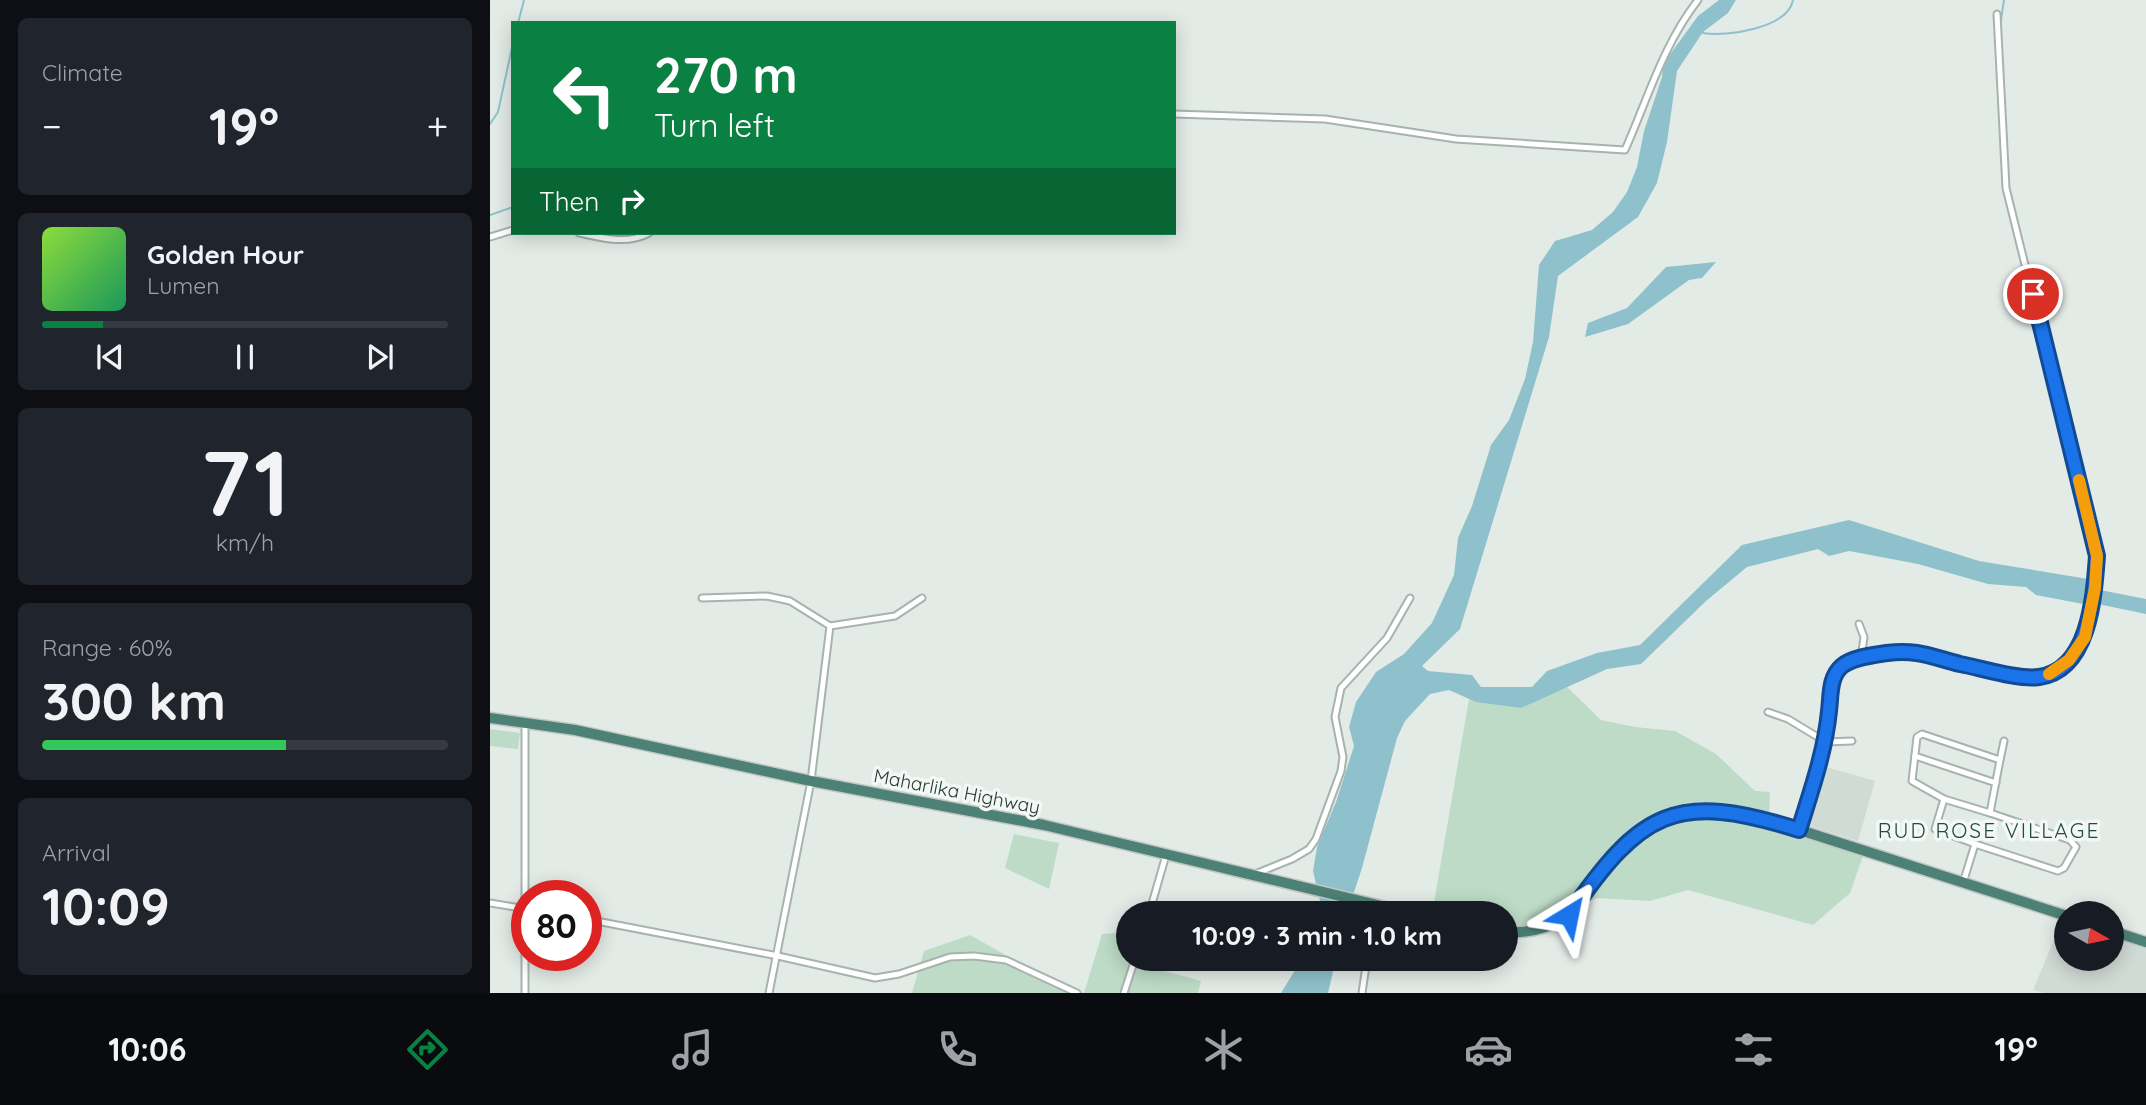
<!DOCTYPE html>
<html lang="en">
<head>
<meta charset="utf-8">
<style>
	:root { --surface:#171b24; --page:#20242c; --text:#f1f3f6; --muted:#9ea1a6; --line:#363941; --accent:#0b8043 }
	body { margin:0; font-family:Quicksand,sans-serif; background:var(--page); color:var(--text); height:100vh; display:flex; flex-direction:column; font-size:26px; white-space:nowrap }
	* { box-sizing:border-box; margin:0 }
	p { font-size:23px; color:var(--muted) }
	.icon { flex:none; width:38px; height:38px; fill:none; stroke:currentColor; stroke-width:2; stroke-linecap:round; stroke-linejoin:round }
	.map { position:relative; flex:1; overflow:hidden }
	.panel { display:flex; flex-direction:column; gap:18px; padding:18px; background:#0d0f14; width:490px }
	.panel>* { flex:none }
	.banner { position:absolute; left:21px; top:21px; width:665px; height:214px; border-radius:0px; box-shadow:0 4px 18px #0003; background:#0b8043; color:#fff; overflow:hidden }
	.needle { width:46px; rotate:99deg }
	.fabs { position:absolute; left:1564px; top:901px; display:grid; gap:14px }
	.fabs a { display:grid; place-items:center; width:70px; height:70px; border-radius:50%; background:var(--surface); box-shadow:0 4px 18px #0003; font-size:35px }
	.speed { position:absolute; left:21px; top:880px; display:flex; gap:14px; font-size:35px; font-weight:700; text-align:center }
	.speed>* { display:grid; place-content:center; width:91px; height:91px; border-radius:50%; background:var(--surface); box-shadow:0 4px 18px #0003; line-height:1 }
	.speed .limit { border:10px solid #d22; background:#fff; color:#111 }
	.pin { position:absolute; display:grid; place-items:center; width:60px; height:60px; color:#fff; margin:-30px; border:4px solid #fff; border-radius:50%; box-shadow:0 2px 7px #0007 }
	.me { position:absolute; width:77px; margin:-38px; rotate:35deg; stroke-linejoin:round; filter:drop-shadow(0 0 5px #0008) }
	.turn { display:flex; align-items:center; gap:24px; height:147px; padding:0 28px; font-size:32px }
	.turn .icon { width:91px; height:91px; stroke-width:2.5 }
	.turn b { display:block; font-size:49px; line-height:60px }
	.then { display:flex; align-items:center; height:66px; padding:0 28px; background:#0003; gap:14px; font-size:26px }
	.big { font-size:52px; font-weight:700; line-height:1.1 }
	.panel .tile { flex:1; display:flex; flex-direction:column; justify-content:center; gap:10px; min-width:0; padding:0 24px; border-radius:10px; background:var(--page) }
	.panel .dial { align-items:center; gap:0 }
	.dial b { font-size:91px; line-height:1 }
	.song { display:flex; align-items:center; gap:21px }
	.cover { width:84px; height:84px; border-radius:10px; background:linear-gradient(135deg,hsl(90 70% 55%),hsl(150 70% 35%)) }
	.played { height:7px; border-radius:4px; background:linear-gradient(90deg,var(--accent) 15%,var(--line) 15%) }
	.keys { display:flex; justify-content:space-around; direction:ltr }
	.heat { display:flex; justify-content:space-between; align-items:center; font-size:38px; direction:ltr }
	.charge { height:10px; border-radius:5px; background:linear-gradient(90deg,#34c759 60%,var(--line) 0) }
	.trip { position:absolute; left:626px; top:901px; width:402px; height:70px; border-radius:35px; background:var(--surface); box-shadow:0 4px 18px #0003; font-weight:700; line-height:70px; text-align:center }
	.dock { display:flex; height:112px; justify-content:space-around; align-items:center; background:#090b0e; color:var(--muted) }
	.dock .icon { width:49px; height:49px }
	.dock .on { color:var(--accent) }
	.dock b { font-size:32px; color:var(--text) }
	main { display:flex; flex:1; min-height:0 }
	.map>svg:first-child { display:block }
	.built { fill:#d1dbd6 }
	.green { fill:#bddbc6 }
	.water { fill:#8fc1cc }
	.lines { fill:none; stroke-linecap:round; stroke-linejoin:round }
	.stream { stroke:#8fc1cc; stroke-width:2 }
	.minor-casing { stroke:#a6b3ae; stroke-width:9 }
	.trunk-casing { stroke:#c2c8c6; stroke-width:13 }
	.minor { stroke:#fff; stroke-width:5 }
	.trunk { stroke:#4e8176; stroke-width:10 }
	.route-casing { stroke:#114b97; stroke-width:18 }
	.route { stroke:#1a73e8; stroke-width:12 }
	.slow { stroke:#f59e0b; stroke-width:12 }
	.labels { text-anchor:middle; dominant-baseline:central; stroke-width:7; stroke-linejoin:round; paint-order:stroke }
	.street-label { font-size:19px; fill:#243b35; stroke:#f3f8f5 }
	.neighbourhood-label { font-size:21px; letter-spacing:2px; fill:#224b42; stroke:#f3f8f5 }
</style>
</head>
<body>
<main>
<section class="panel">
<div class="tile"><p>Climate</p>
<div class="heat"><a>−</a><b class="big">19°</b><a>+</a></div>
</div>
<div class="tile">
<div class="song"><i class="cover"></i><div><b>Golden Hour</b><p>Lumen</p></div></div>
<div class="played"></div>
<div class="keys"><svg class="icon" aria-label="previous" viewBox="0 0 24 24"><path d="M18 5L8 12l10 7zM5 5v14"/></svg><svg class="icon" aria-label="pause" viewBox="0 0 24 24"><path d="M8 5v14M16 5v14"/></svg><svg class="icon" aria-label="next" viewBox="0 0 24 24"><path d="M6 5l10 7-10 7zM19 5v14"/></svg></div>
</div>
<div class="tile dial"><b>71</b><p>km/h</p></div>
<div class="tile"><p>Range · 60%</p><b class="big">300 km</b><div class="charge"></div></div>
<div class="tile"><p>Arrival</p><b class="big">10:09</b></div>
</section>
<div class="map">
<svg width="1656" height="993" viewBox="0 0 1656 993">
	<rect width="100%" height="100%" fill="#e3ebe7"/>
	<g class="built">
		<path d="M1329,765L1385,781L1368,841L1311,823Z"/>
		<path d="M1572,921L1577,922V959H1622V937L1656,948V993H1554L1543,990Z"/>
	</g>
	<g class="green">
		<path d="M1076,686L1111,720L1145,727L1185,731L1226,754L1265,791L1280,792L1279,821L1373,856L1360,893L1323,925L1198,890L1160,901L1106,898L1079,915L1017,929V914H942L979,699L1031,708Z"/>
		<path d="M0,729L30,733L28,749L0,746Z"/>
		<path d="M524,834L569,843L559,889L515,868Z"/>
		<path d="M639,932V959H677L675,971L711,981L708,993H422L434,951L480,935L546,972L594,993L612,934Z"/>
	</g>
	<g class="water">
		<path d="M1229,0H1246L1238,13L1213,32L1187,71L1177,142L1167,183L1148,217L1068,276L1059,337L970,629L932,666L938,671L982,675L991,687H1042L1057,671L1107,653L1150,645L1252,545L1359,520L1489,561L1598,579L1600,588L1656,599V614L1603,603L1593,604L1546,595L1536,587L1498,584L1428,564L1359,551L1339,556L1328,549L1257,567L1216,601L1151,664L1117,669L1031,708L986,702L959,690L940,694L915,721L907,738L872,868L857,913H828L831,905L823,871L827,847L846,802L864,746L859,727L866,702L886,672L914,654L942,623L964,575L968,538L982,506L1001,445L1019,420L1035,379L1043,342L1049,265L1065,241L1102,230L1123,212L1137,192L1147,167L1154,131L1172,77L1173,64L1208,16Z"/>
		<path d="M1226,262L1212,278L1199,280L1138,324L1095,337L1098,323L1137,308L1176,267Z"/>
		<path d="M812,959H846L838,993H791Z"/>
	</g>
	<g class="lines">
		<g class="stream">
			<path d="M28,23L34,0"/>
			<path d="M1510,26L1514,0"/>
			<path d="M1213,33C1237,37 1298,28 1303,0"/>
			<path d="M0,124L8,112L23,43"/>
			<path d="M0,215L23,207"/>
			<path d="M1537,260L1557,343"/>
			<path d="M1600,515L1610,555L1609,575"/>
		</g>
		<defs>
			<g id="minor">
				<path d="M684,114L835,119L966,139L1135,150C1158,98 1173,45 1208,0"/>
				<path d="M89,233C113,238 137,245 159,233"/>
				<path d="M0,237L23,230"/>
				<path d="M212,598L277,596L300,601L340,626L405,616L432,598"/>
				<path d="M1369,624L1374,637L1371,658"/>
				<path d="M1278,712L1298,719L1336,742L1362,741"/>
				<path d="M1432,734L1510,760L1500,813L1454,799L1422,781L1427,737Z"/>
				<path d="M1425,756L1506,783"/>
				<path d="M1510,760L1514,741"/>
				<path d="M1454,799L1445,829L1485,844L1473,883"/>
				<path d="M1309,830L1336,742L1343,680L1354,664L1384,654L1417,650L1530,676L1548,678L1561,673L1579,660L1595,637L1605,588L1607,556L1516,188L1507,14"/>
				<path d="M1485,844L1568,871L1574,868L1586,847L1580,840L1500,813"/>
				<path d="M765,874L802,859L819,849L826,839L851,771L853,757L845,717L851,688L897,638L920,598"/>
				<path d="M0,903L37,909"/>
				<path d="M659,914L676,855"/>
				<path d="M96,919L288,956L385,978L409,974L460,957L484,956L516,960L587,993"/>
				<path d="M35,993V722"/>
				<path d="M279,993L321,781L340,626"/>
				<path d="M634,993L645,959"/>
				<path d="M872,993L877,959"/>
			</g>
			<g id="trunk">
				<path d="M0,718L85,730L321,781L554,825L925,914"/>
				<path d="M1622,931L1656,942"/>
				<path d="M1017,932C1102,937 1097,854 1163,822C1199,804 1242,812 1279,820L1577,916"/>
			</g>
		</defs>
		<use href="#minor" class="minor-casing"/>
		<use href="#trunk" class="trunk-casing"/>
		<use href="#minor" class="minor"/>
		<use href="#trunk" class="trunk"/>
	</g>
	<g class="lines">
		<defs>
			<path id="route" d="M1079,915C1150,812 1185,790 1309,830C1321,791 1335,752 1339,711C1341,696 1339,677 1352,666C1363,657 1384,655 1397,653C1427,649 1442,657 1470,664C1491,668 1529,680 1549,677C1600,670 1604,595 1607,556L1543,294"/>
		</defs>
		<use href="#route" class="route-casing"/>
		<use href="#route" class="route"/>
		<path class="slow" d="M1559,674L1579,660L1595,637L1605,588L1607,556L1589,480"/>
	</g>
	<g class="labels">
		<g class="street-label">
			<text transform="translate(467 791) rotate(11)">Maharlika Highway</text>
		</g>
		<g class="neighbourhood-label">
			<text x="1499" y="830">RUD ROSE VILLAGE</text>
		</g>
	</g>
</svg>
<div class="fabs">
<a><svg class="needle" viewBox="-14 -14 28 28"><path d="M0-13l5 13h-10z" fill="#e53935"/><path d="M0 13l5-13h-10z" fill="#9ea1a6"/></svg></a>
</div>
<div class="speed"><div class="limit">80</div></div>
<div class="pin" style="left:1543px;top:294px;background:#d93025"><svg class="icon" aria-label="arrive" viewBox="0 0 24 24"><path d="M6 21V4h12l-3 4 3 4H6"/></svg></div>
<svg class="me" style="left:1079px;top:915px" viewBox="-20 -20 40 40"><path d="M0-17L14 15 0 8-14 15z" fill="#1a73e8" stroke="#fff" stroke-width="4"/></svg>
<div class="trip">10:09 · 3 min · 1.0 km</div>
<div class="banner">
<div class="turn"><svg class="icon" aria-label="left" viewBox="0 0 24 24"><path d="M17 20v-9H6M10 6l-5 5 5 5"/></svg><div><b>270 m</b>Turn left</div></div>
<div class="then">Then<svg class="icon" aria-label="right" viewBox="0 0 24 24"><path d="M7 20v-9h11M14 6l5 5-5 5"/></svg></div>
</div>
</div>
</main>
<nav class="dock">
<b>10:06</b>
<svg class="icon on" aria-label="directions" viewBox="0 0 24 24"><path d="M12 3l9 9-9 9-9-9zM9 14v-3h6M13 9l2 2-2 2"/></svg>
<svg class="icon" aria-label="music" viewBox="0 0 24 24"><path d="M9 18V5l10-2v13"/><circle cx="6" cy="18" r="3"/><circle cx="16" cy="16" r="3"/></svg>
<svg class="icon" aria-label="phone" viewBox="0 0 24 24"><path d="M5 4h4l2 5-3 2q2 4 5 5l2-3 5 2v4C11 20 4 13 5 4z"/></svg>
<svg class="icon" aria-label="climate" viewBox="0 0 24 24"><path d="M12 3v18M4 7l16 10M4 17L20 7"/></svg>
<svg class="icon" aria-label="car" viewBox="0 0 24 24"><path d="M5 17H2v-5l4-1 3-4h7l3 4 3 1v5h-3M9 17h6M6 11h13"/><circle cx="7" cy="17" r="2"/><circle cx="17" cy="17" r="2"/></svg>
<svg class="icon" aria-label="filters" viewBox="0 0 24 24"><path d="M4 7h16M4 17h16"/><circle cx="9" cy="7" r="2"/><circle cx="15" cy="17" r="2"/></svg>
<b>19°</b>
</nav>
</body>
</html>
